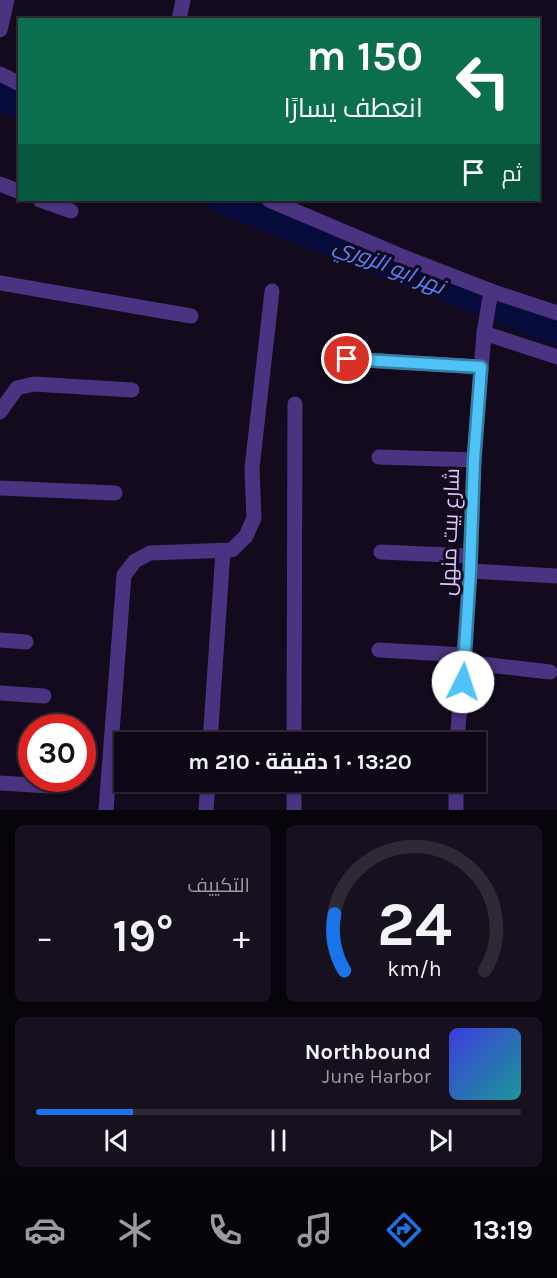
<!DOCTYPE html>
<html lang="ar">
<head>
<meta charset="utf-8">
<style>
	:root { --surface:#0e0816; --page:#17111f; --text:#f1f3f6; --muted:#9b9aa1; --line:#2e2935; --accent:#1a73e8 }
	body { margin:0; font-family:Karla,Cairo,sans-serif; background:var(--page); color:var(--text); direction:rtl; height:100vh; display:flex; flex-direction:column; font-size:22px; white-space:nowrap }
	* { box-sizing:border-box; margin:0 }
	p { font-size:20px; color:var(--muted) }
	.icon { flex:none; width:33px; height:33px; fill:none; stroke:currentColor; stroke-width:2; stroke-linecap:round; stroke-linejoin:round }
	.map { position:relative; height:810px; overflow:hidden; direction:ltr }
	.drawer { display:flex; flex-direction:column; gap:15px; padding:15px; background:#08040c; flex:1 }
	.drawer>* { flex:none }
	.hud { position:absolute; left:18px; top:18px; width:522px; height:183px; border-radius:0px; box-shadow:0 2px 4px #0004,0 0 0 2px var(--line); direction:rtl; background:#0b6e4f; color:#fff; overflow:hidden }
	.speed { position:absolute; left:18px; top:714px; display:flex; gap:12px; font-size:30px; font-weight:700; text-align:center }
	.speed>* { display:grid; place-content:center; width:78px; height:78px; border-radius:50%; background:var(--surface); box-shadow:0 2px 4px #0004,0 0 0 2px var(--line); line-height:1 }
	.speed .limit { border:9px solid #d22; background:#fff; color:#111 }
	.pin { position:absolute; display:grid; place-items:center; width:51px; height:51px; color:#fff; margin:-26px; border:3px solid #fff; border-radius:50%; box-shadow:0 2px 6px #0007 }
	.me { position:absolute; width:66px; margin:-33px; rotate:4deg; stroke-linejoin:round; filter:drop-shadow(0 0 4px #0008) }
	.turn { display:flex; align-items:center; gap:21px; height:126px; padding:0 18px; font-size:27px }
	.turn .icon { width:78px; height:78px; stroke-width:2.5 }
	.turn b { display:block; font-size:42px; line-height:51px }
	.then { display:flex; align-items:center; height:57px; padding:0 18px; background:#0003; gap:12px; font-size:22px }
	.big { font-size:45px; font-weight:700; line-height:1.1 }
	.drawer .widget { flex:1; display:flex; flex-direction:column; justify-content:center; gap:9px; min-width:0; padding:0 21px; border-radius:9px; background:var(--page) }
	.drawer .dial { align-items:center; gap:0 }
	.dial svg { height:156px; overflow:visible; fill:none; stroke:var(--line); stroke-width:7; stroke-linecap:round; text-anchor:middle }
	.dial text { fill:var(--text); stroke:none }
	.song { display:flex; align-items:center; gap:18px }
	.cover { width:72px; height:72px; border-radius:9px; background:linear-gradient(135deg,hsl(240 70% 55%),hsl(180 70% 35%)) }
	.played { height:6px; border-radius:3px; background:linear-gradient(90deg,var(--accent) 20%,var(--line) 20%) }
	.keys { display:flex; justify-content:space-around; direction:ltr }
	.heat { display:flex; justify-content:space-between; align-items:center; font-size:33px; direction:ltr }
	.drawer .tiles { flex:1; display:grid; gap:15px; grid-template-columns:1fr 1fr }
	.widget:last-child { grid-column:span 2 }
	.trip { position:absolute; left:114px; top:732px; width:372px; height:60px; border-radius:0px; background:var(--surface); box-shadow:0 2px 4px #0004,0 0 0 2px var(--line); font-weight:700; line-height:60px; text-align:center; direction:rtl }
	.tabs { display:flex; height:96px; justify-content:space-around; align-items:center; background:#060309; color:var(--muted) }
	.tabs .icon { width:42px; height:42px }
	.tabs .selected { color:var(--accent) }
	.tabs b { font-size:27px; color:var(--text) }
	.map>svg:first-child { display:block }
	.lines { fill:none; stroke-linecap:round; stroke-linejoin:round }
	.river { stroke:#060b3b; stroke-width:26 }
	.minor { stroke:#4a3380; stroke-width:15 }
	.route-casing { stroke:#337fa1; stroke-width:15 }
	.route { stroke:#4fc3f7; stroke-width:10 }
	.labels { text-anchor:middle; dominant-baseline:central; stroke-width:6; stroke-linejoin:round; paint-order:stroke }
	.street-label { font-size:21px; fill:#ddc7ff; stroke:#130a1e }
	.water-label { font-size:22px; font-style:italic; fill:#5582ff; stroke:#130a1e }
</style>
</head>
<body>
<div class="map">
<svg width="557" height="810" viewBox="0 0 557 810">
	<rect width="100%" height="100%" fill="#130a1e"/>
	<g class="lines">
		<g class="river">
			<path d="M0,97L20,106"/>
			<path d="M220,200L557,332"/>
		</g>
		<g class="minor">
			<path d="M179,20L183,0"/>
			<path d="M0,30L7,0"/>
			<path d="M0,74L20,84"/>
			<path d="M0,184L20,192"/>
			<path d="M40,200L71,211"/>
			<path d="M269,200L401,256L491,291L557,313"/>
			<path d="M0,283L191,316"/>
			<path d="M484,333L557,357"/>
			<path d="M347,359L481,367"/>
			<path d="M0,412L17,388L34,384L132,390"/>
			<path d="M379,457L474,460"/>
			<path d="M0,488L115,493"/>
			<path d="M381,552L471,556"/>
			<path d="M470,571L557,576"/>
			<path d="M0,640L26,642"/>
			<path d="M379,650L465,655"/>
			<path d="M464,662L550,672"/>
			<path d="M0,693L44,696"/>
			<path d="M210,742L223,551"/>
			<path d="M294,742L295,404"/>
			<path d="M457,742L470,571L474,460L484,333L491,291"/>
			<path d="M0,783L49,786"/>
			<path d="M106,810L124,575L135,561L150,553L232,550L246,536L254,518L252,468L272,291"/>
			<path d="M206,810L208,782"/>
			<path d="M294,810V782"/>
			<path d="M456,810V782"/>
		</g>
	</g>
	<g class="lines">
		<defs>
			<path id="route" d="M347,359L481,367L474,460L470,571L463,682"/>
		</defs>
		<use href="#route" class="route-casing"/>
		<use href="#route" class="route"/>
	</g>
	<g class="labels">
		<g class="street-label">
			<text transform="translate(450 532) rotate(-88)">شارع بيت منهل</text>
		</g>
		<g class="water-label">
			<text transform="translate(389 266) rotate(22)">نهر ابو الزوري</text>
		</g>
	</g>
</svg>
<div class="speed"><div class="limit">30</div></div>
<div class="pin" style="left:347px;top:359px;background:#d93025"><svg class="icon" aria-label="arrive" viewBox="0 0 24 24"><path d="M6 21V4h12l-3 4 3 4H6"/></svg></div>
<svg class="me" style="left:463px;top:682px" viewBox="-20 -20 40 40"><circle r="19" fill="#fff"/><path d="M0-13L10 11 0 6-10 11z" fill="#4fc3f7"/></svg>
<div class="trip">13:20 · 1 دقيقة · 210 m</div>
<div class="hud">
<div class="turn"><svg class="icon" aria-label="left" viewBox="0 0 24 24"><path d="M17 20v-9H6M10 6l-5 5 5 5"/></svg><div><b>150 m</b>انعطف يسارًا</div></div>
<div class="then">ثم<svg class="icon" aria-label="arrive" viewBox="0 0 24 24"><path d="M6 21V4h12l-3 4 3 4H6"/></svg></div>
</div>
</div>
<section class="drawer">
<div class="tiles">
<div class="widget dial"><svg viewBox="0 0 100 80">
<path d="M14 69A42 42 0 1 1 86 69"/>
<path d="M14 69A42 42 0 0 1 9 40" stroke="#1a73e8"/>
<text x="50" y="56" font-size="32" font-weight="700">24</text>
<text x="50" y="72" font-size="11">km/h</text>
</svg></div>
<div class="widget"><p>التكييف</p>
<div class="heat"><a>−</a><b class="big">19°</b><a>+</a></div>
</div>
<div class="widget">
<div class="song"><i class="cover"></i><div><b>Northbound</b><p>June Harbor</p></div></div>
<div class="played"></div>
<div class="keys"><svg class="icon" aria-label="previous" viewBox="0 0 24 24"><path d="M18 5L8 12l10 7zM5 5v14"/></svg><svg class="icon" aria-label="pause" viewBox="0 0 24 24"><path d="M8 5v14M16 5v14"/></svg><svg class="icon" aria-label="next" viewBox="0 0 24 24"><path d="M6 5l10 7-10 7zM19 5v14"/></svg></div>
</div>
</div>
</section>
<nav class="tabs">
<b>13:19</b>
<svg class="icon selected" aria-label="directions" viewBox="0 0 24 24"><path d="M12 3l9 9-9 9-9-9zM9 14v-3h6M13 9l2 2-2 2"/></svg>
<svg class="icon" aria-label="music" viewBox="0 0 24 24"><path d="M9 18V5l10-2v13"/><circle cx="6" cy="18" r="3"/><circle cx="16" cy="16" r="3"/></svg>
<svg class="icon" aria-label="phone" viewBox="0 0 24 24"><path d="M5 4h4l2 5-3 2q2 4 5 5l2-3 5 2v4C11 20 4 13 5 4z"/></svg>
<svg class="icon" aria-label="climate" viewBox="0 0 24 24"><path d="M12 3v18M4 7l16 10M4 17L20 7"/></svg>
<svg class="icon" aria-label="car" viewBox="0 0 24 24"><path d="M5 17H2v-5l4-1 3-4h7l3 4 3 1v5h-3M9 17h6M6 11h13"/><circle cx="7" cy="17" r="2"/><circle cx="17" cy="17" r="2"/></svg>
</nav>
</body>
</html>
